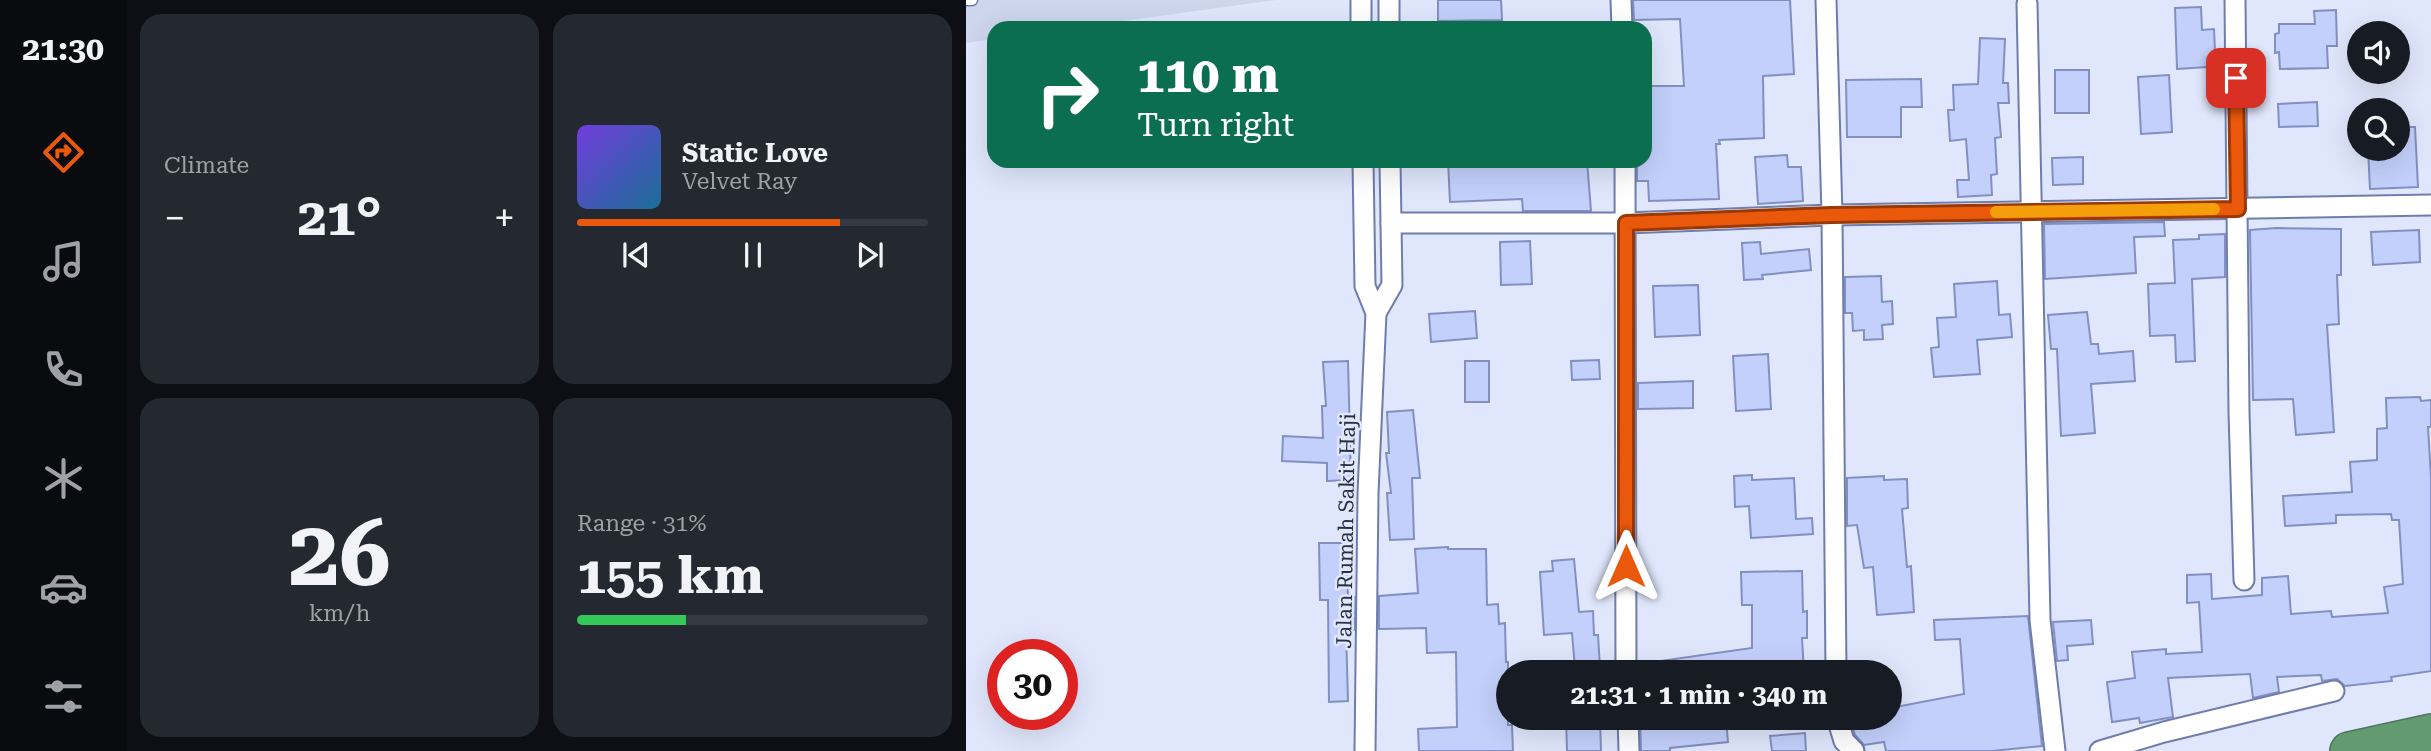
<!DOCTYPE html>
<html lang="en">
<head>
<meta charset="utf-8">
<style>
	:root { --surface:#171b24; --page:#242831; --text:#f1f3f6; --muted:#9ea1a6; --line:#363941; --accent:#ea580c }
	body { margin:0; font-family:"Roboto Serif",serif; background:var(--page); color:var(--text); height:100vh; display:flex; flex-direction:column; font-size:26px; white-space:nowrap }
	* { box-sizing:border-box; margin:0 }
	p { font-size:23px; color:var(--muted) }
	.icon { flex:none; width:38px; height:38px; fill:none; stroke:currentColor; stroke-width:2; stroke-linecap:round; stroke-linejoin:round }
	.map { position:relative; flex:1; overflow:hidden }
	.panel { display:flex; flex-direction:column; gap:14px; padding:14px; background:#0d0f14; width:840px }
	.panel>* { flex:none }
	.top-card { position:absolute; left:21px; top:21px; width:665px; height:147px; border-radius:21px; box-shadow:0 7px 28px #0002; background:#0b6e4f; color:#fff; overflow:hidden }
	.fabs { position:absolute; left:1381px; top:21px; display:grid; gap:14px }
	.fabs a { display:grid; place-items:center; width:63px; height:63px; border-radius:50%; background:var(--surface); box-shadow:0 7px 28px #0002; font-size:35px }
	.speed { position:absolute; left:21px; top:639px; display:flex; gap:14px; font-size:35px; font-weight:700; text-align:center }
	.speed>* { display:grid; place-content:center; width:91px; height:91px; border-radius:50%; background:var(--surface); box-shadow:0 7px 28px #0002; line-height:1 }
	.speed .limit { border:10px solid #d22; background:#fff; color:#111 }
	.pin { position:absolute; display:grid; place-items:center; width:60px; height:60px; color:#fff; margin:-30px; border-radius:14px; box-shadow:0 4px 10px #0006 }
	.me { position:absolute; width:77px; margin:-38px; rotate:0deg; stroke-linejoin:round; filter:drop-shadow(0 0 5px #0008) }
	.turn { display:flex; align-items:center; gap:24px; height:147px; padding:0 35px; font-size:32px }
	.turn .icon { width:91px; height:91px; stroke-width:2.5 }
	.turn b { display:block; font-size:49px; line-height:60px }
	.big { font-size:52px; font-weight:700; line-height:1.1 }
	.panel .tile { flex:1; display:flex; flex-direction:column; justify-content:center; gap:10px; min-width:0; padding:0 24px; border-radius:21px; background:var(--page) }
	.panel .dial { align-items:center; gap:0 }
	.dial b { font-size:91px; line-height:1 }
	.song { display:flex; align-items:center; gap:21px }
	.cover { width:84px; height:84px; border-radius:10px; background:linear-gradient(135deg,hsl(260 70% 55%),hsl(200 70% 35%)) }
	.played { height:7px; border-radius:4px; background:linear-gradient(90deg,var(--accent) 75%,var(--line) 75%) }
	.keys { display:flex; justify-content:space-around; direction:ltr }
	.heat { display:flex; justify-content:space-between; align-items:center; font-size:38px; direction:ltr }
	.charge { height:10px; border-radius:5px; background:linear-gradient(90deg,#34c759 31%,var(--line) 0) }
	.panel .tiles { flex:1; display:grid; gap:14px; grid-template-columns:repeat(2,1fr) }
	.trip { position:absolute; left:530px; top:660px; width:406px; height:70px; border-radius:35px; background:var(--surface); box-shadow:0 7px 28px #0002; font-weight:700; line-height:70px; text-align:center }
	main { display:flex; flex:1; min-height:0 }
	.dock { display:flex; flex-direction:column; width:126px; justify-content:space-around; align-items:center; background:#090b0e; color:var(--muted) }
	.dock .icon { width:49px; height:49px }
	.dock .on { color:var(--accent) }
	.dock b { font-size:32px; color:var(--text) }
	.map>svg:first-child { display:block }
	.built { fill:#ced6ee }
	.building { fill:#c3d0fb; stroke:#8190c0; stroke-width:2 }
	.lines { fill:none; stroke-linecap:round; stroke-linejoin:round }
	.service-casing { stroke:#6f7dac; stroke-width:13 }
	.minor-casing { stroke:#6f7dac; stroke-width:23 }
	.motorway-casing { stroke:#4d7560; stroke-width:40 }
	.service { stroke:#fff; stroke-width:10 }
	.minor { stroke:#fff; stroke-width:19 }
	.motorway { stroke:#619b6f; stroke-width:37 }
	.route-casing { stroke:#983908; stroke-width:18 }
	.route { stroke:#ea580c; stroke-width:12 }
	.slow { stroke:#f59e0b; stroke-width:12 }
	.labels { text-anchor:middle; dominant-baseline:central; stroke-width:5; stroke-linejoin:round; paint-order:stroke }
	.street-label { font-size:21px; fill:#292f43; stroke:#e0e7fc }
</style>
</head>
<body>
<main>
<nav class="dock">
<b>21:30</b>
<svg class="icon on" aria-label="directions" viewBox="0 0 24 24"><path d="M12 3l9 9-9 9-9-9zM9 14v-3h6M13 9l2 2-2 2"/></svg>
<svg class="icon" aria-label="music" viewBox="0 0 24 24"><path d="M9 18V5l10-2v13"/><circle cx="6" cy="18" r="3"/><circle cx="16" cy="16" r="3"/></svg>
<svg class="icon" aria-label="phone" viewBox="0 0 24 24"><path d="M5 4h4l2 5-3 2q2 4 5 5l2-3 5 2v4C11 20 4 13 5 4z"/></svg>
<svg class="icon" aria-label="climate" viewBox="0 0 24 24"><path d="M12 3v18M4 7l16 10M4 17L20 7"/></svg>
<svg class="icon" aria-label="car" viewBox="0 0 24 24"><path d="M5 17H2v-5l4-1 3-4h7l3 4 3 1v5h-3M9 17h6M6 11h13"/><circle cx="7" cy="17" r="2"/><circle cx="17" cy="17" r="2"/></svg>
<svg class="icon" aria-label="filters" viewBox="0 0 24 24"><path d="M4 7h16M4 17h16"/><circle cx="9" cy="7" r="2"/><circle cx="15" cy="17" r="2"/></svg>
</nav>
<section class="panel">
<div class="tiles">
<div class="tile"><p>Climate</p>
<div class="heat"><a>−</a><b class="big">21°</b><a>+</a></div>
</div>
<div class="tile">
<div class="song"><i class="cover"></i><div><b>Static Love</b><p>Velvet Ray</p></div></div>
<div class="played"></div>
<div class="keys"><svg class="icon" aria-label="previous" viewBox="0 0 24 24"><path d="M18 5L8 12l10 7zM5 5v14"/></svg><svg class="icon" aria-label="pause" viewBox="0 0 24 24"><path d="M8 5v14M16 5v14"/></svg><svg class="icon" aria-label="next" viewBox="0 0 24 24"><path d="M6 5l10 7-10 7zM19 5v14"/></svg></div>
</div>
<div class="tile dial"><b>26</b><p>km/h</p></div>
<div class="tile"><p>Range · 31%</p><b class="big">155 km</b><div class="charge"></div></div>
</div>
</section>
<div class="map">
<svg width="1465" height="751" viewBox="0 0 1465 751">
	<rect width="100%" height="100%" fill="#e0e7fc"/>
	<path class="built" d="M0,0H310L106,28H28V39L0,43Z"/>
	<g class="building">
		<path d="M472,0H535L536,20L472,21Z"/>
		<path d="M667,0H824L828,74L797,76L798,138L753,140L754,144H750L753,199L683,201L682,181H671V161H679V86H718L714,19L668,20Z"/>
		<path d="M1235,7L1236,30L1248,29L1249,51L1257,50V66L1211,69L1209,8Z"/>
		<path d="M1370,10L1371,46H1361L1362,68L1314,69L1313,52L1309,53V34L1313,33V24H1349L1348,11Z"/>
		<path d="M1014,38L1039,39L1037,83H1042L1043,103H1032L1035,137L1029,138L1031,174L1025,175L1026,195L992,197L991,180H1003L1000,139L984,141L982,110H988L987,85L1012,84Z"/>
		<rect x="1089" y="70" width="34" height="43"/>
		<path d="M1203,75L1206,132L1175,134L1172,77Z"/>
		<path d="M955,79L956,107H935V137H881L880,80Z"/>
		<path d="M1351,102L1352,126L1313,127L1312,104Z"/>
		<path d="M1432,127H1449L1452,187L1404,189L1402,149H1432Z"/>
		<path d="M821,155L822,167H835L837,201L792,204L789,157Z"/>
		<path d="M1117,157V184L1087,185L1086,158Z"/>
		<path d="M482,161H621L625,211H557L556,199L484,202Z"/>
		<path d="M1198,222L1199,236L1168,237L1170,273L1079,279L1078,224Z"/>
		<path d="M1310,228L1375,229V275H1371L1373,324L1361,325L1368,432L1330,435L1327,399L1287,400L1284,233V230Z"/>
		<path d="M1453,230L1454,262L1407,265L1405,232Z"/>
		<path d="M1259,234V277L1226,279L1229,361L1210,362L1209,335L1184,336L1182,284L1209,283L1207,240L1233,239V235Z"/>
		<path d="M564,241L566,284L535,285L534,242Z"/>
		<path d="M794,242L795,254L843,249L845,270L796,275L797,279L778,280L776,243Z"/>
		<path d="M915,276L916,302L926,301L927,324L916,325L917,339L898,340V330L887,331L886,313H879V277Z"/>
		<path d="M1031,281L1033,315L1044,314L1046,337L1011,340L1014,374L968,377L965,348L973,347L971,318L990,317L988,284Z"/>
		<path d="M732,285L734,335L689,337L687,286Z"/>
		<path d="M509,311L511,338L465,342L463,314Z"/>
		<path d="M1121,312L1125,344H1132L1133,354L1167,351L1169,381L1125,384L1129,433L1095,436L1091,349H1085L1082,315Z"/>
		<path d="M802,354L805,409L770,411L767,356Z"/>
		<path d="M633,360L634,379L606,380L605,361Z"/>
		<path d="M382,361L385,480L361,481V463L316,461L317,436L357,438L356,406H360L357,362Z"/>
		<rect x="499" y="361" width="24" height="41"/>
		<path d="M727,381V408L672,409V383Z"/>
		<path d="M1454,397L1455,401L1465,400V427H1462L1465,478V671L1425,677L1426,681L1379,686L1371,679L1356,681L1355,675L1311,677L1313,692L1287,698L1284,674L1202,678L1207,717L1174,723L1173,718L1146,722L1141,682L1169,678L1166,652L1200,649V654L1236,652L1233,602L1221,603V575L1245,574L1246,599L1296,595V578L1322,576L1325,614L1365,611L1366,617L1422,613L1418,587L1437,584L1433,520H1426L1425,514L1370,515V523L1319,526L1317,496L1386,492L1384,462L1411,460V429L1421,428L1420,398Z"/>
		<path d="M447,410L454,478H446L448,539L424,540L421,493H425L420,453H423L421,412Z"/>
		<path d="M786,475V480L828,478L830,519L846,518L847,534L785,538L783,506L769,507L768,476Z"/>
		<path d="M918,476V480L941,479L942,508L936,509L941,567L945,566L948,612L911,615L907,567L898,568L891,525L881,526V478Z"/>
		<path d="M353,543H380L382,597H389L388,630H380L382,701L363,702L362,600H354Z"/>
		<path d="M482,547V549H520L521,605L532,604L533,624L539,623L540,662H542V725H546L547,751H453L452,729L491,727L490,652L461,653L460,628L413,629V596L452,593L449,549Z"/>
		<path d="M608,559L613,612L627,611L628,635H632L634,667L609,668L606,633L578,635L574,572L587,571L586,561Z"/>
		<path d="M836,571L837,612L841,611V638H836L838,672H688L687,662L786,648V605H776L775,572Z"/>
		<path d="M1062,616L1076,746L1026,751H920L918,742L898,745L889,735L885,722L924,718V708L998,694L994,639L969,640L968,620Z"/>
		<path d="M1125,620L1127,644L1101,646L1102,660L1091,661L1087,622Z"/>
		<path d="M600,718H634L635,751H601Z"/>
		<path d="M674,718H760L762,742L704,748V751H675Z"/>
		<path d="M839,733L840,751H806L804,736Z"/>
	</g>
	<g class="lines">
		<defs>
			<path id="service" d="M0,0H6"/>
			<g id="minor">
				<path d="M395,0V28"/>
				<path d="M423,0V28"/>
				<path d="M655,0L656,28"/>
				<path d="M860,0L866,215L870,672"/>
				<path d="M1269,0L1273,412L1278,580"/>
				<path d="M1061,4L1074,620L1089,751"/>
				<path d="M397,161L399,286L410,313L426,285L424,161"/>
				<path d="M659,161L660,672"/>
				<path d="M425,223H660L866,215L1465,205"/>
				<path d="M662,718L663,751"/>
				<path d="M871,718L878,741L888,751"/>
				<path d="M399,751L402,493L410,313"/>
				<path d="M1134,751L1198,732L1368,691"/>
			</g>
			<path id="motorway" d="M1383,751L1465,733"/>
		</defs>
		<use href="#service" class="service-casing"/>
		<use href="#minor" class="minor-casing"/>
		<use href="#motorway" class="motorway-casing"/>
		<use href="#service" class="service"/>
		<use href="#minor" class="minor"/>
		<use href="#motorway" class="motorway"/>
	</g>
	<g class="lines">
		<defs>
			<path id="route" d="M660,566V223L866,215L1272,209L1270,78"/>
		</defs>
		<use href="#route" class="route-casing"/>
		<use href="#route" class="route"/>
		<path class="slow" d="M1030,212L1248,209"/>
	</g>
	<g class="labels">
		<g class="street-label">
			<text transform="translate(380 531) rotate(-89)">Jalan Rumah Sakit Haji</text>
		</g>
	</g>
</svg>
<div class="fabs">
<a><svg class="icon" aria-label="sound" viewBox="0 0 24 24"><path d="M4 9h4l5-4v14l-5-4H4zM17 9q2 3 0 6"/></svg></a>
<a><svg class="icon" aria-label="search" viewBox="0 0 24 24"><circle cx="10" cy="10" r="6"/><path d="M15 15l6 6"/></svg></a>
</div>
<div class="speed"><div class="limit">30</div></div>
<div class="pin" style="left:1270px;top:78px;background:#d93025"><svg class="icon" aria-label="arrive" viewBox="0 0 24 24"><path d="M6 21V4h12l-3 4 3 4H6"/></svg></div>
<svg class="me" style="left:660px;top:566px" viewBox="-20 -20 40 40"><path d="M0-17L14 15 0 8-14 15z" fill="#ea580c" stroke="#fff" stroke-width="4"/></svg>
<div class="trip">21:31 · 1 min · 340 m</div>
<div class="top-card">
<div class="turn"><svg class="icon" aria-label="right" viewBox="0 0 24 24"><path d="M7 20v-9h11M14 6l5 5-5 5"/></svg><div><b>110 m</b>Turn right</div></div>
</div>
</div>
</main>
</body>
</html>
